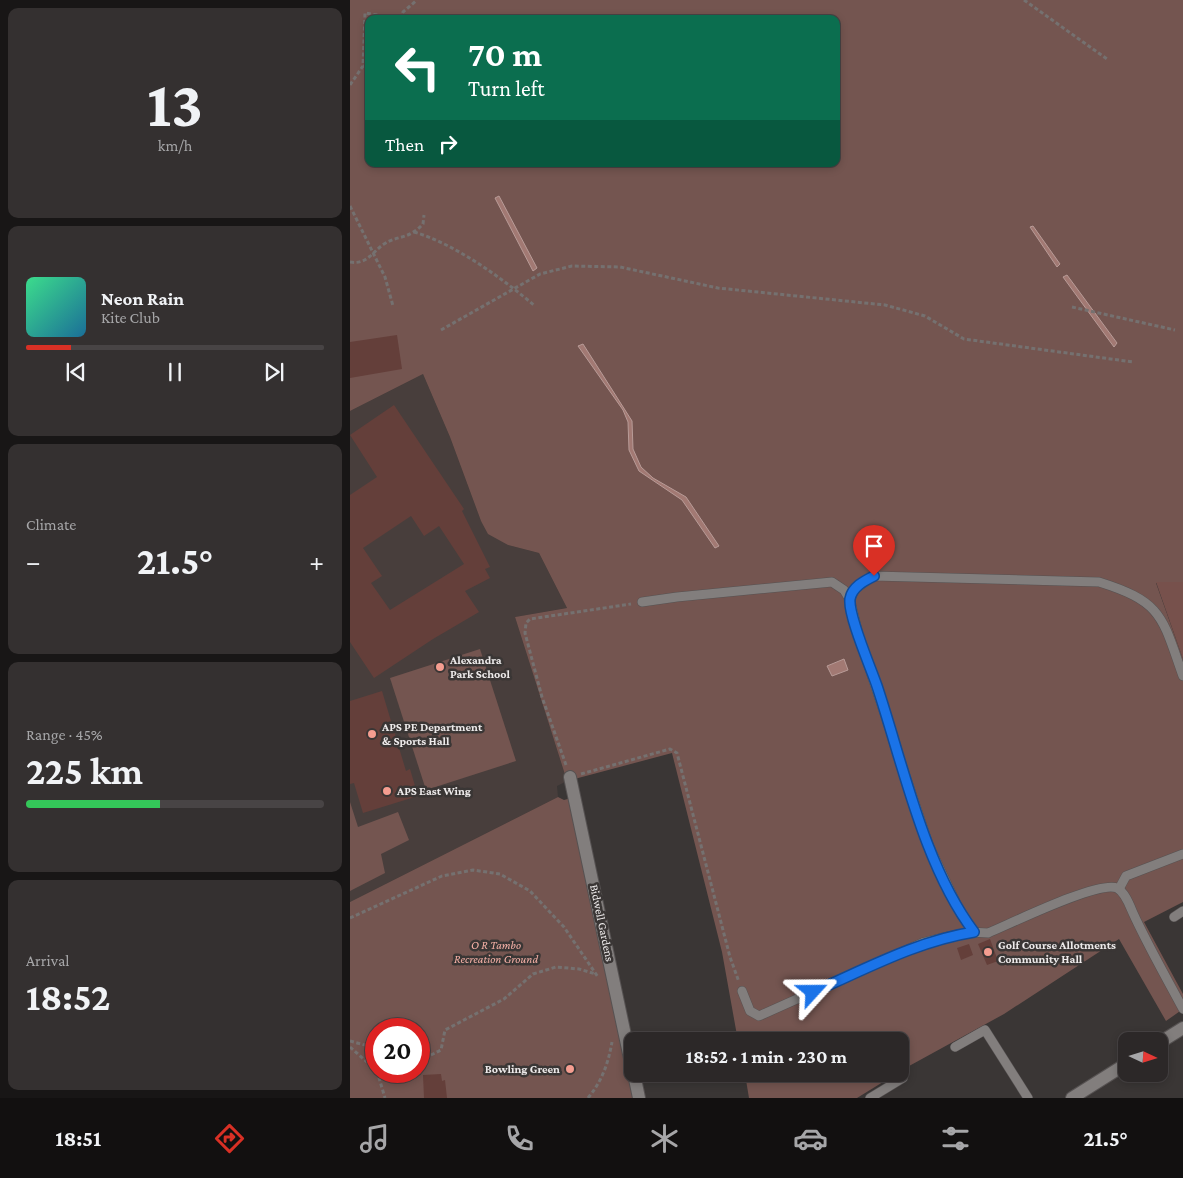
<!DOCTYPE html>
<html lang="en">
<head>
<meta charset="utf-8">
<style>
	:root { --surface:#2c2828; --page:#343030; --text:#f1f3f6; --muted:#a6a6a8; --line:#484445; --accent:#d93025 }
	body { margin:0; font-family:"Crimson Pro",serif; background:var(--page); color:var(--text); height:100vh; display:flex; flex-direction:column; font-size:19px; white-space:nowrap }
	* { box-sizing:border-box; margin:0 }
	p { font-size:16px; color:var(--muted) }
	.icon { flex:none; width:28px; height:28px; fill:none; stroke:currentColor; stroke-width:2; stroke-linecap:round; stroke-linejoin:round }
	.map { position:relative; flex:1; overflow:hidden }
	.drawer { display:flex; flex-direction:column; gap:8px; padding:8px; background:#181616; width:350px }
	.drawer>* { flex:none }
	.hud { position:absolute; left:15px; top:15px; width:475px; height:152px; border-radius:10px; box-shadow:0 2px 8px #0003,0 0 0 1px var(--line); background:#0b6e4f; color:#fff; overflow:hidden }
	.needle { width:32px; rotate:94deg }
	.fabs { position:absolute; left:768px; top:1032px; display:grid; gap:10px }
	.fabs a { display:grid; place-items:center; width:50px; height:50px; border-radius:10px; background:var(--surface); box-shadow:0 2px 8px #0003,0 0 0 1px var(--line); font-size:25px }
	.speed { position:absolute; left:15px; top:1018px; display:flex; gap:10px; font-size:25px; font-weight:700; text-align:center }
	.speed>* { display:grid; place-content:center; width:65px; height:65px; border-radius:50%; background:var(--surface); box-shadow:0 2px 8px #0003,0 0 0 1px var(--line); line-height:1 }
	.speed .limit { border:8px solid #d22; background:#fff; color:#111 }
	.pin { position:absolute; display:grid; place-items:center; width:42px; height:42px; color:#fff; margin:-51px -21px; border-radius:50% 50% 50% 0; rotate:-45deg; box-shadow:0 0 5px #0007 }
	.pin .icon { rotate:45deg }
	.me { position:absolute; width:55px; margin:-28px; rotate:66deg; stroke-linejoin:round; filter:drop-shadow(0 0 4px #0008) }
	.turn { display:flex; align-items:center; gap:18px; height:105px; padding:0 20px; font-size:22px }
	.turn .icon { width:65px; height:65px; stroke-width:2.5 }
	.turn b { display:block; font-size:35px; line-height:42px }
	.then { display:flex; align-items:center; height:48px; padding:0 20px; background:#0003; gap:10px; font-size:19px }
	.big { font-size:38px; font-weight:700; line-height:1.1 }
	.drawer .card { flex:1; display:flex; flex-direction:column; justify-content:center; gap:8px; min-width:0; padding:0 18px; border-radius:10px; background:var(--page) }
	.drawer .dial { align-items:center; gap:0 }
	.dial b { font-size:65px; line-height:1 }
	.song { display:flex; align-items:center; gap:15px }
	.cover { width:60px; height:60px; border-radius:8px; background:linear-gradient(135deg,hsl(150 70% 55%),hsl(200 70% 35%)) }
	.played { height:5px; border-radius:2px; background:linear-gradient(90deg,var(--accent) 15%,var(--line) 15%) }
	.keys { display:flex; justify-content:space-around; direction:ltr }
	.heat { display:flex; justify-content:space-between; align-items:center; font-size:28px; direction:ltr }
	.charge { height:8px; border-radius:4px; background:linear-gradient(90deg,#34c759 45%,var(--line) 0) }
	.trip { position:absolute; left:274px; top:1032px; width:285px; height:50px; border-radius:10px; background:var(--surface); box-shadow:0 2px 8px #0003,0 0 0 1px var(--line); font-weight:700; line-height:50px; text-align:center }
	.tabs { display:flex; height:80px; justify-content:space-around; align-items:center; background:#121010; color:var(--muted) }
	.tabs .icon { width:35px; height:35px }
	.tabs .current { color:var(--accent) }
	.tabs b { font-size:22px; color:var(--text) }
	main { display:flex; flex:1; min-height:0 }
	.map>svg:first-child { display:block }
	.built { fill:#483e3c }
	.green { fill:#745550; fill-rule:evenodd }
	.forest { fill:#77514c }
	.water { fill:#a27973; stroke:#b89b97 }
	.building { fill:#643f3a; fill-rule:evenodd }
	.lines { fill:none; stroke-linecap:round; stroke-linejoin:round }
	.lane-casing { stroke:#565252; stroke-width:10 }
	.street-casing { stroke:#565252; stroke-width:14 }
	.path { stroke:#757170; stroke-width:3; stroke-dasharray:4 2.5; stroke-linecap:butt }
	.lane { stroke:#827e7d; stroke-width:9 }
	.street { stroke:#827e7d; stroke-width:12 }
	.route-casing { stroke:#114b97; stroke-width:12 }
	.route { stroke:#1a73e8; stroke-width:9 }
	.poi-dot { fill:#f59d90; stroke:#3a3635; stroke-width:2 }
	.labels { text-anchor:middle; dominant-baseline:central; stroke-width:5; stroke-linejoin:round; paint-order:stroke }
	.poi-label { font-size:12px; font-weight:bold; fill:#edeaea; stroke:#3a3635; text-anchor:start }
	.street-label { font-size:12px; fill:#edeaea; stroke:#3a3635 }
	.park-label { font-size:12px; font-style:italic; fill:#f5b0a6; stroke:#3a3635 }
</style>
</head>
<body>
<main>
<section class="drawer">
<div class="card dial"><b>13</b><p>km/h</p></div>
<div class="card">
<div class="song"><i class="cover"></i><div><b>Neon Rain</b><p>Kite Club</p></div></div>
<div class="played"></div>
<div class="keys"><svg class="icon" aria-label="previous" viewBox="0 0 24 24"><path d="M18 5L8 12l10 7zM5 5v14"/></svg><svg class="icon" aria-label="pause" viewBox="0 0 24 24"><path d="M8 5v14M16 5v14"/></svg><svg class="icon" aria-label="next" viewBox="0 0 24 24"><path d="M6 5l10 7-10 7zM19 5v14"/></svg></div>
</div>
<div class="card"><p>Climate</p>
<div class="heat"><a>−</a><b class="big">21.5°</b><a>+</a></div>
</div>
<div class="card"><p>Range · 45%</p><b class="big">225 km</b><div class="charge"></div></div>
<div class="card"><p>Arrival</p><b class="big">18:52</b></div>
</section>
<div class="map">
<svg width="833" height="1098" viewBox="0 0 833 1098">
	<rect width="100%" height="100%" fill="#3a3635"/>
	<path class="built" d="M73,374L100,437L131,521L158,545L189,553L217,608L165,617L217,781L207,786L208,797L0,902V411Z"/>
	<g class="green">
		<path d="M0,0H833V582L806,583L833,659V902L794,922L833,994V1009L816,1021L769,939L654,1014L550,1071V1041H388L372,952L322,753L217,781L165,617L217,608L189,553L158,545L138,534L131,521L100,437L73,374L0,411ZM19,19H486V164H19Z"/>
		<path d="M130,649L166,761L76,790L40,678Z"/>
		<path d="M208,797L214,800L225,797L289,1098H0V902ZM26,1029H69V1071H26Z"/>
		<path d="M0,802L8,827L48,812L59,840L31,854L35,873L0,891Z"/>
		<path d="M395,1074H546L507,1098H399Z"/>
	</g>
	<path class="forest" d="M806,582H833V659Z"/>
	<g class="water">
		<path d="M149,196L187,268L183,271L145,198Z"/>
		<path d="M683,226L710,264L707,267L680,227Z"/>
		<path d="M717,275L767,343L764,347L713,277Z"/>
		<path d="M233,344L282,421L283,449L291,467L303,478L336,497L369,546L365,548L332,500L289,471L279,450L278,422L273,410L228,346Z"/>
		<path d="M494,659L498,670L482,676L477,666Z"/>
	</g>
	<g class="building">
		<path d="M47,335L52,369L0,378V342Z"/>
		<path d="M44,405L114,509L112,511L140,567L135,569L140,578L115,591L129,612L83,639L24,678L0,642V495L27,477L0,435ZM61,516L74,536L89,526L114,564L40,610L21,583L32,576L13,548Z"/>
		<path d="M32,691L56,771L60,769L68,796L13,813L4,783L0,784V701Z"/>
		<path d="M640,939L648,961L637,965L628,944Z"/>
		<path d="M619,944L623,955L611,960L607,948Z"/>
		<path d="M91,1074L92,1081L95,1080L97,1098H74L73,1075Z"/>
	</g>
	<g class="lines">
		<defs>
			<g id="lane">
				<path d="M500,600L504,590L523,576L749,582C813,602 812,617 833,676"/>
				<path d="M292,602L327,597L482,582L494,590L500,600L509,637L579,846L612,916L624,932"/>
				<path d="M769,889L776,876L833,854"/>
				<path d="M824,917L833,911"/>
				<path d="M392,991L400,1011L409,1016L572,943C594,937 615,931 638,933C660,924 749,880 767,888C775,892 780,906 783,913C798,946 816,977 833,1009"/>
				<path d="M605,1047L635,1030L678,1098"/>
				<path d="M520,1098L553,1078"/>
			</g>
			<g id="street">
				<path d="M220,777L282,1068"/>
				<path d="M809,1043L833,1028"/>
				<path d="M284,1074L289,1098"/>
				<path d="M722,1098L776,1064"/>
			</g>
		</defs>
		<use href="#lane" class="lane-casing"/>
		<use href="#street" class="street-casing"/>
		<g class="path">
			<path d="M674,0L757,59"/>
			<path d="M50,19L53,12L67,0"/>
			<path d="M13,66L19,67"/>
			<path d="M0,85L13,66L15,13L50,19"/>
			<path d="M0,206L35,277L43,306"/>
			<path d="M64,232C105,244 152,278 185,306"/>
			<path d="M0,262C17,265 22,252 34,244C48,235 58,240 73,224L74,215"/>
			<path d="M722,307L825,330"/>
			<path d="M91,330L190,274L222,266L270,267L368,288L535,305L575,316L614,339L783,362"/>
			<path d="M216,765L192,697L175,633L176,623L180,619L281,604"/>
			<path d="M231,774L320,749L327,753L380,957L389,982"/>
			<path d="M0,918L92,876L123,870L150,874L180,891L214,927L248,977"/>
			<path d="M0,1041L26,1048"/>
			<path d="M0,1047L26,1070"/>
			<path d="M69,1058L73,1059L91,1050L95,1030L154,999L183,974L206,967L229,969L246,974"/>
			<path d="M27,1071L35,1098"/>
			<path d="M238,1098C252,1081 258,1064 262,1042"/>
		</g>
		<use href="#lane" class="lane"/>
		<use href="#street" class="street"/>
	</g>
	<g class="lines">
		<defs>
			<path id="route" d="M463,992C516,969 567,941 624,932C574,866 553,764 527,686C521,668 498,616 500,599C502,587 514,581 524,576"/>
		</defs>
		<use href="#route" class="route-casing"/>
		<use href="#route" class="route"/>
	</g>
	<g class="poi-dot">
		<circle cx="90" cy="667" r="5"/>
		<circle cx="22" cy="734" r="5"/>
		<circle cx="37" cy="791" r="5"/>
		<circle cx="638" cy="952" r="5"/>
		<circle cx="220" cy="1069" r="5"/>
	</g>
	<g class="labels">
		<g class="poi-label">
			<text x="100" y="660">Alexandra<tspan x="100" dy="14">Park School</tspan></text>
			<text x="32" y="727">APS PE Department<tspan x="32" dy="14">&amp; Sports Hall</tspan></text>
			<text x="47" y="791">APS East Wing</text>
			<text x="648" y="945">Golf Course Allotments<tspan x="648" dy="14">Community Hall</tspan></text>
			<text x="210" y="1069" text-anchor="end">Bowling Green</text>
		</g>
		<g class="street-label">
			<text transform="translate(252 923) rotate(78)">Bidwell Gardens</text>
		</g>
		<g class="park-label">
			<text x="146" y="945">O R Tambo<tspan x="146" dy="14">Recreation Ground</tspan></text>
		</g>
	</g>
</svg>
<div class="fabs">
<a><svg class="needle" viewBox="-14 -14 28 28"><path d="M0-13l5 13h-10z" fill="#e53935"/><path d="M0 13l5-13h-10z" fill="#a6a6a8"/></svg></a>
</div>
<div class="speed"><div class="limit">20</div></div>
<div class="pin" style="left:524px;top:576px;background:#d93025"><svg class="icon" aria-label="arrive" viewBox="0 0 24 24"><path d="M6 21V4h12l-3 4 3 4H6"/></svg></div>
<svg class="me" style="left:463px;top:992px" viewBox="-20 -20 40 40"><path d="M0-17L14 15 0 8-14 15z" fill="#1a73e8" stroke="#fff" stroke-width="4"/></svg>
<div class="trip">18:52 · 1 min · 230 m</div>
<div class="hud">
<div class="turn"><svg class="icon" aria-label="left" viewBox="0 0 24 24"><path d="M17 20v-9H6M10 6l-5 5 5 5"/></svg><div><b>70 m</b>Turn left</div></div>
<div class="then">Then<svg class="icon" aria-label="right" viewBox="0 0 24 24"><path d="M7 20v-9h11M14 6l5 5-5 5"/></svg></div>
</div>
</div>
</main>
<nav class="tabs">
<b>18:51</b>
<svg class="icon current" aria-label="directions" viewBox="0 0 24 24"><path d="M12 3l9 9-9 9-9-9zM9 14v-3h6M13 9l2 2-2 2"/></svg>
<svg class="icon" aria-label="music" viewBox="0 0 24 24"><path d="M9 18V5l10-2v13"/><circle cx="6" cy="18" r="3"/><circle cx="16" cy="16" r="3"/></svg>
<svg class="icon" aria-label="phone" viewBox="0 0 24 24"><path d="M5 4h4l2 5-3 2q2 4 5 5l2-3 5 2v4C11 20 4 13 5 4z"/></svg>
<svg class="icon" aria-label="climate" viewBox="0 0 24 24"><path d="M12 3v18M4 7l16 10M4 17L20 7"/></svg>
<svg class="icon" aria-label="car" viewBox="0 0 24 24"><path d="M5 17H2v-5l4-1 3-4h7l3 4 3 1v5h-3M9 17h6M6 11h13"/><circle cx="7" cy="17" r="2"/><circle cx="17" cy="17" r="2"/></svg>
<svg class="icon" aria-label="filters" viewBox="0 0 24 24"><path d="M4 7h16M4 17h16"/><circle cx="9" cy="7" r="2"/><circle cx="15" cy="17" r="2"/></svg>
<b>21.5°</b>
</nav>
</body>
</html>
